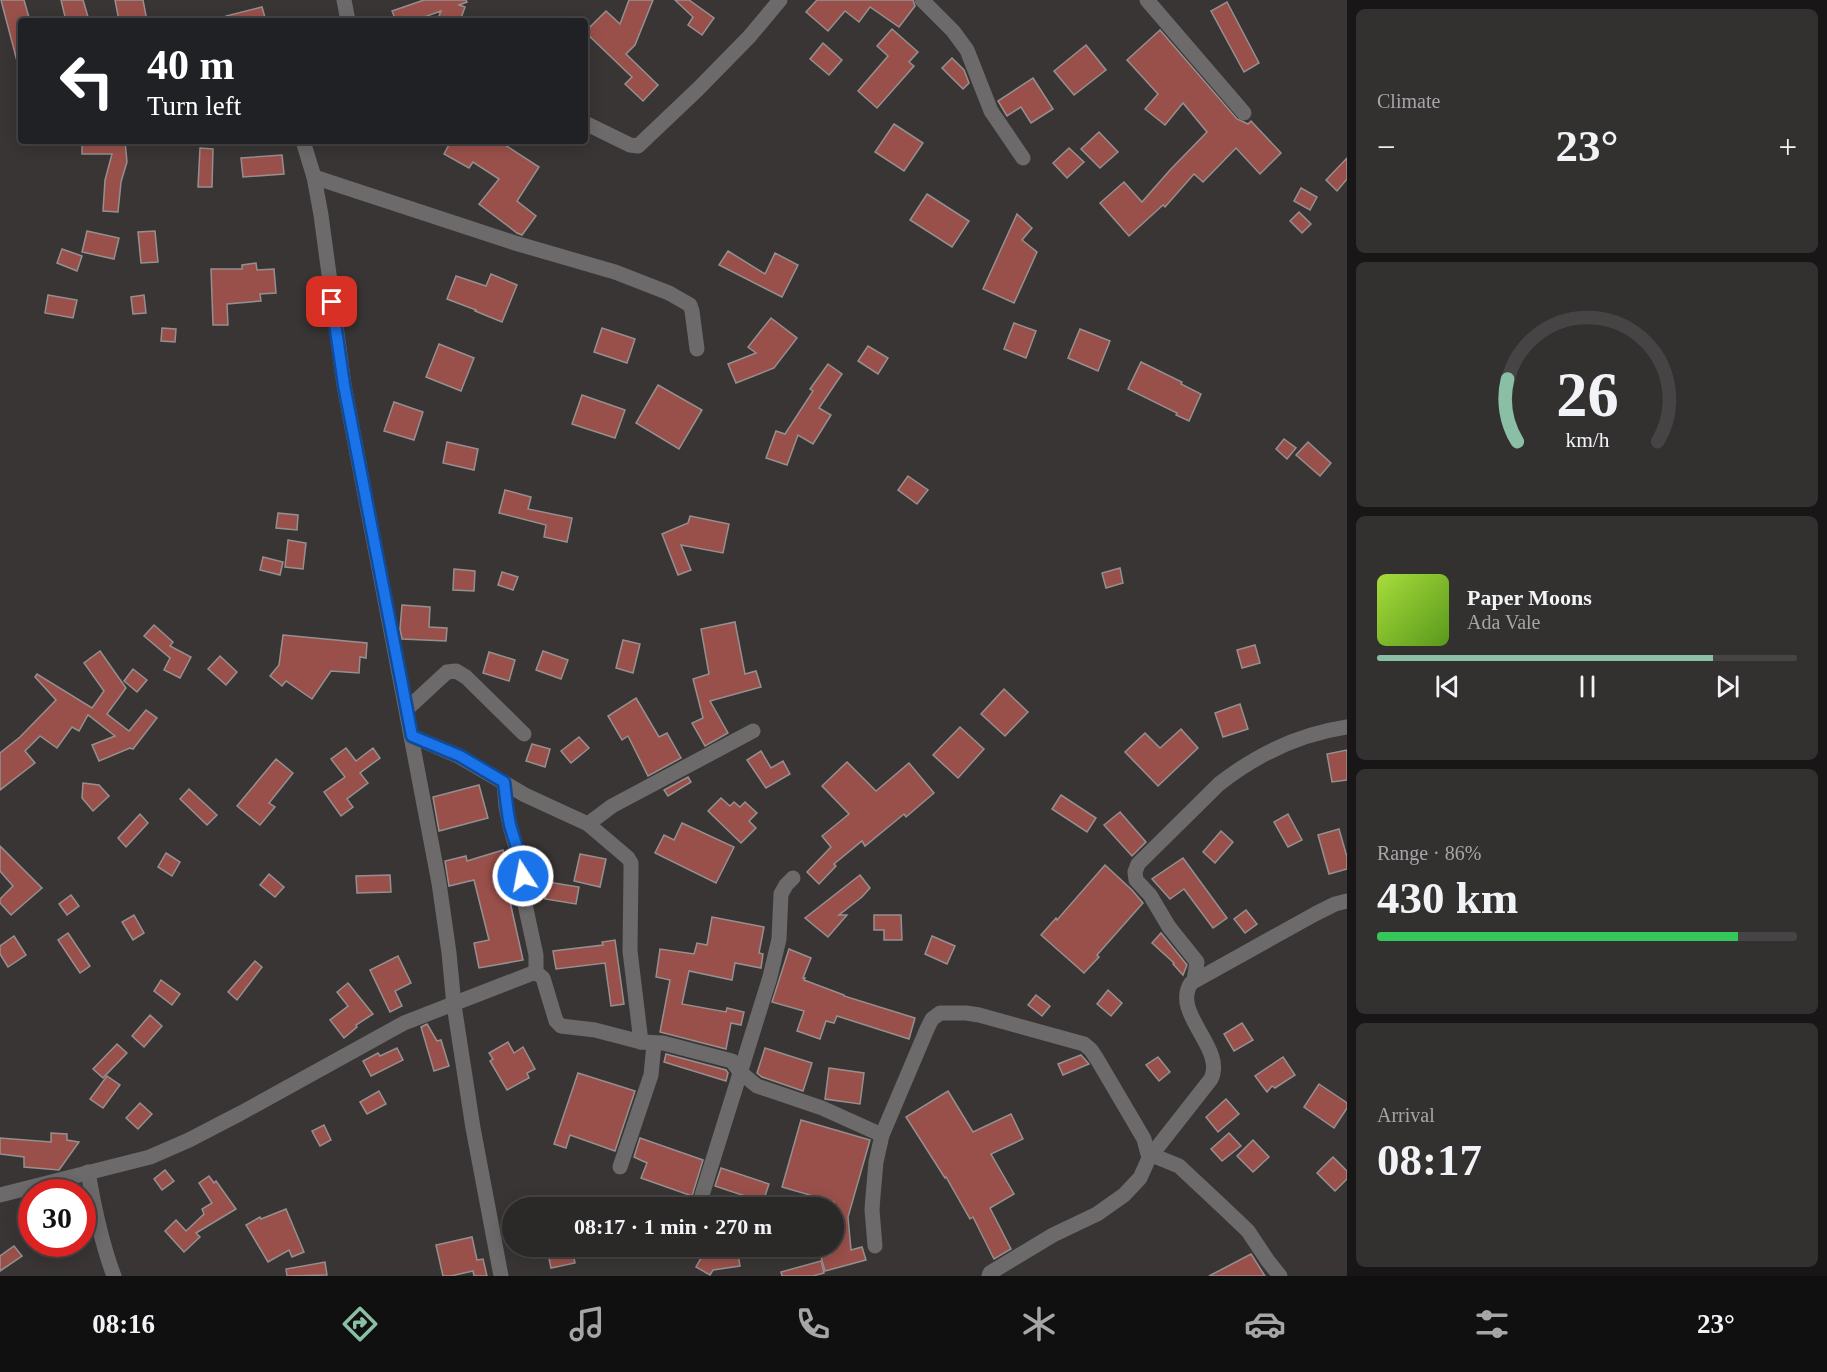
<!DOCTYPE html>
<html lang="en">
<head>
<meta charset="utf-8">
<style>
	:root { --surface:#2b2828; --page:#333030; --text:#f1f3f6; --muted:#a6a6a8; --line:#474445; --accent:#8abfa5 }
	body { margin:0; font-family:Georgia,serif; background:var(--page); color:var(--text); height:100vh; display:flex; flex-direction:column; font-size:22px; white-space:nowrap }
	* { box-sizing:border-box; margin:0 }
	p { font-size:20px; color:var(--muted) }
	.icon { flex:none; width:33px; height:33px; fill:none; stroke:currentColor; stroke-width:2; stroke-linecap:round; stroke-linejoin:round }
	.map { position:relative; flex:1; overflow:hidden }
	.side { display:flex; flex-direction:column; gap:9px; padding:9px; background:#181616; width:480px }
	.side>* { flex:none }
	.banner { position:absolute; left:18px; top:18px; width:570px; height:126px; border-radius:6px; box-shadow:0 3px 15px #0003,0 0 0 2px var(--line); background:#202124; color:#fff; overflow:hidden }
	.speed { position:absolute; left:18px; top:1179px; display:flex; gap:12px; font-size:30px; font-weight:700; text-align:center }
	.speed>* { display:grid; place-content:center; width:78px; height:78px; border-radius:50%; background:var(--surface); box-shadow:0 3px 15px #0003,0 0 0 2px var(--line); line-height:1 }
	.speed .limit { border:9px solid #d22; background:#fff; color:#111 }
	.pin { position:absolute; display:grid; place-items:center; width:51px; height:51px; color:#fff; margin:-26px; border-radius:12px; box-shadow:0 3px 9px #0006 }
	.me { position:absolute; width:66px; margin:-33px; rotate:349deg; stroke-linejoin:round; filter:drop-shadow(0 0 4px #0008) }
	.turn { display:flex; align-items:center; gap:21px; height:126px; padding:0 30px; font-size:27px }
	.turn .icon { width:78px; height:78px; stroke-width:2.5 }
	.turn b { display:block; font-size:42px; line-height:51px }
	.big { font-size:45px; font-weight:700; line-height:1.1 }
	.side .widget { flex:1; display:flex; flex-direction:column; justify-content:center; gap:9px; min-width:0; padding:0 21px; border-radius:9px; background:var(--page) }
	.side .dial { align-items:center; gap:0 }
	.dial svg { height:156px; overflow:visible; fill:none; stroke:var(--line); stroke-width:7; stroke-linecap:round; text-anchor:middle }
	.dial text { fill:var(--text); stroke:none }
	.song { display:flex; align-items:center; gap:18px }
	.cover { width:72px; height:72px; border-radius:9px; background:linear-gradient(135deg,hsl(80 70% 55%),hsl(90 70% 35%)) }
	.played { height:6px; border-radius:3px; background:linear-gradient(90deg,var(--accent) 80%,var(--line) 80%) }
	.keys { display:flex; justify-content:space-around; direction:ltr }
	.heat { display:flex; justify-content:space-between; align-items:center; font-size:33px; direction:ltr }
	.charge { height:9px; border-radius:4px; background:linear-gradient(90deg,#34c759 86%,var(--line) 0) }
	.trip { position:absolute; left:502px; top:1197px; width:342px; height:60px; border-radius:30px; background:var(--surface); box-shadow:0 3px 15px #0003,0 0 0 2px var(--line); font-weight:700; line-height:60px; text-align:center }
	.dock { display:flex; height:96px; justify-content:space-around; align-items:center; background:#111010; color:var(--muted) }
	.dock .icon { width:42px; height:42px }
	.dock .active { color:var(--accent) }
	.dock b { font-size:27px; color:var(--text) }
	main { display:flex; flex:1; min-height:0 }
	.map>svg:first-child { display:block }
	.building { fill:#9a504a; stroke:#95908f; stroke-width:1.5 }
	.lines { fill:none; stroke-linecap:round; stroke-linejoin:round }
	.minor { stroke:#6c6a6a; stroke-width:15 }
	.route-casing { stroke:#114b97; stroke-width:15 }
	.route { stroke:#1a73e8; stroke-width:10 }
</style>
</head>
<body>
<main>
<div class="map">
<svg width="1347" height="1276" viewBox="0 0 1347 1276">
	<rect width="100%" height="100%" fill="#393535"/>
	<g class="building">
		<path d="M1,0H24L30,21H21V60L17,61Z"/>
		<path d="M61,0H83L88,17L66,21Z"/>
		<path d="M115,0H143L147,21H119Z"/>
		<path d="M424,0H466L467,2L459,5L465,7L460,21H437L441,11L413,21H396L392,11Z"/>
		<path d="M629,0H653L635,45L626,54L658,85L643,101L625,84L632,77L585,32L606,11L620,24Z"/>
		<path d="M675,0H689L714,18L702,35L688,25L693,17Z"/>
		<path d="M817,0H913L915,6L899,27L870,7L859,22L845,11L828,31L806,12Z"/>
		<path d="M1227,2L1259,63L1244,72L1211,11Z"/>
		<path d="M262,7L266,21H226V16Z"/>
		<path d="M892,29L918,52L909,62L914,66L877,108L858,91L888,56L877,46Z"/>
		<path d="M1160,30L1237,119L1248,124L1251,121L1281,153L1260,174L1236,148L1203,182L1194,174L1165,207L1163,205L1129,236L1100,203L1124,182L1142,202L1170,170L1207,132L1183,103L1165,125L1145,109L1158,94L1127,60Z"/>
		<path d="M823,43L842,60L829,75L810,59Z"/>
		<path d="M1086,45L1106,70L1074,95L1054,71Z"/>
		<path d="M952,58L964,70L969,83L963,89L942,68Z"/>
		<path d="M1033,78L1053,109L1031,123L1021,107L1007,116L998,101Z"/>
		<path d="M894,124L923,143L904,171L875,152Z"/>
		<path d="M1099,132L1118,152L1100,168L1081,149Z"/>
		<path d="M82,141H125L127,162L121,182L118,212L103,211L105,180L112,154H82Z"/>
		<path d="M451,141H499L539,167L517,201L536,216L522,235L517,233L479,204L499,179L473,162L469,168L444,154Z"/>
		<path d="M200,148L213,149L212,187H198Z"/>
		<path d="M1069,148L1084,162L1067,178L1053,163Z"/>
		<path d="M282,155L284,174L243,177L241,158Z"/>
		<path d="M1347,158V179L1337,191L1326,180Z"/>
		<path d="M1301,188L1317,197L1310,210L1294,201Z"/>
		<path d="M927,194L969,221L952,247L910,220Z"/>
		<path d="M1299,212L1311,224L1302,233L1290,221Z"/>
		<path d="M1017,214L1032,228L1022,240L1037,252L1014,303L983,289Z"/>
		<path d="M87,231L119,238L114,259L82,252Z"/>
		<path d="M155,231L158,262L141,263L138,232Z"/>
		<path d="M62,249L82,256L77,271L57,263Z"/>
		<path d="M728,251L765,274L775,253L798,265L782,297L719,265Z"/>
		<path d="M256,263L257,270L274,269L276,293L260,294L261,301L227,304L228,325H213L211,269H242V265Z"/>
		<path d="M491,274L517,285L502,322L475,311L476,310L447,299L456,276L486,286Z"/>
		<path d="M48,295L77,300L73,318L45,313Z"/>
		<path d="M144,295L146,313L133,314L131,297Z"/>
		<path d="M771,318L797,338L774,368L736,383L728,364L756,353L748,347Z"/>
		<path d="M1014,323L1036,331L1026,358L1004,349Z"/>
		<path d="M162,328L176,329L175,342L161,341Z"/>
		<path d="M602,328L635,339L627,363L594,352Z"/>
		<path d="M1080,329L1110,341L1098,371L1068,358Z"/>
		<path d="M439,344L474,358L461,391L426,377Z"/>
		<path d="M868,346L888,358L878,374L858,361Z"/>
		<path d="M1141,362L1182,382L1181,384L1201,394L1189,421L1176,415L1177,413L1128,389Z"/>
		<path d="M828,364L842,374L819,408L831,415L813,444L798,435L787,465L766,458L776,431L785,434L813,391L810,389Z"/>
		<path d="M658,385L702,410L679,449L636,423Z"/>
		<path d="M582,395L625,410L615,438L572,424Z"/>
		<path d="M394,402L423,412L414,440L384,431Z"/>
		<path d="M1284,439L1296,448L1287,459L1276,449Z"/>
		<path d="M447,442L478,449L474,470L443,463Z"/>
		<path d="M1308,442L1331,463L1320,476L1296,455Z"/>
		<path d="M908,476L928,490L917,504L898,490Z"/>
		<path d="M505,490L531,497L528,509L572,518L567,542L544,537L546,525L499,513Z"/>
		<path d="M278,513L298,515L297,530L276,528Z"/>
		<path d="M690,516L729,524L723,553L681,545L691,570L678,575L662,534L688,523Z"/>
		<path d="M288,540L306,543L303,569L285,567Z"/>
		<path d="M263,557L283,562L280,575L260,570Z"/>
		<path d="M1120,568L1123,583L1106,588L1102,573Z"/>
		<path d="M454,569L475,571L474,591L453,590Z"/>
		<path d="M502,572L518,577L513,590L498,585Z"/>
		<path d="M402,605L430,607L429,627L447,628L446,641L402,639L400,629Z"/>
		<path d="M735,622L745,674L756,671L761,687L710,701L728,733L705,746L692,723L703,718L693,679L709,674L701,629Z"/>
		<path d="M154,625L173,642L170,646L191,657L180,678L164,670L170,658L144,636Z"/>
		<path d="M283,635L367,643L366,658L360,657L359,673L331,671L312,699L286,681L282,686L270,676L279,665Z"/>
		<path d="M623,640L640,644L633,673L616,668Z"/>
		<path d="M1255,645L1260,663L1242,668L1237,650Z"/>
		<path d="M100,651L126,688L107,714L129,731L146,710L157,718L133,749L130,748L99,761L92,745L115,736L88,715L79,731L72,727L57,748L40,736L25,751L35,763L0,790V753L20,737L56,700L35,677L37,674L92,708L104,691L84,663Z"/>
		<path d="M543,651L568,660L561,679L536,670Z"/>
		<path d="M489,652L515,660L509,681L483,673Z"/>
		<path d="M220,656L237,672L226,685L208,669Z"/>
		<path d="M133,669L147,680L137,692L124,681Z"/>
		<path d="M1004,689L1028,712L1005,736L981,714Z"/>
		<path d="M636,698L659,737L667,733L681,758L648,776L628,736L622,740L608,716Z"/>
		<path d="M1240,704L1248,729L1223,737L1215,713Z"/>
		<path d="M960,727L984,749L958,778L933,755Z"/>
		<path d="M1181,729L1198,748L1158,786L1125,752L1145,733L1160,748Z"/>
		<path d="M579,737L589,748L571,763L561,751Z"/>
		<path d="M532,744L550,749L545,767L526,761Z"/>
		<path d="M346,748L356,761L373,748L380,758L360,773L368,783L347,799L353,807L341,816L324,792L345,777L331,759Z"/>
		<path d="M1347,750V780L1332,782L1327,754Z"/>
		<path d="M761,751L771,768L783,761L790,774L766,788L747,760Z"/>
		<path d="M276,759L293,773L269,803L275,807L260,825L237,806Z"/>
		<path d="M847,762L876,791L909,763L934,793L906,817L904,814L865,846L862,841L834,864L836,866L819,884L807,872L831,847L822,836L849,814L822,786Z"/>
		<path d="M688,777L691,782L668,796L664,790Z"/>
		<path d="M83,783L99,785L109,796L93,811L82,798Z"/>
		<path d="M479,785L488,818L439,831L433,797Z"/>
		<path d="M189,789L217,815L207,825L180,799Z"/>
		<path d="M1061,795L1096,818L1087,832L1052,809Z"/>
		<path d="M721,798L730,806L734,802L740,807L745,802L757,813L749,821L756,828L741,843L708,811Z"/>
		<path d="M1120,812L1146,842L1132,856L1104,825Z"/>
		<path d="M140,814L148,823L126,847L118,838Z"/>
		<path d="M1288,814L1302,840L1288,847L1274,822Z"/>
		<path d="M682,823L734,847L716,883L655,853L664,835L674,840Z"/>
		<path d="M1339,829L1347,857V869L1329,874L1318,835Z"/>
		<path d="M1221,831L1233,842L1215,863L1203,852Z"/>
		<path d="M0,846L42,888L11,915L0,903V899L13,886L0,871Z"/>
		<path d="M503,850L513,885L507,888L523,960L479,968L474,943L489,940L474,880L449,886L445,861L466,856L467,861Z"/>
		<path d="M166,853L180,862L172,876L158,867Z"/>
		<path d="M580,854L606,859L600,887L574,881Z"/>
		<path d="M1183,858L1227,918L1213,928L1184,889L1170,899L1152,879Z"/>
		<path d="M1105,865L1132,890L1143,903L1097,955L1099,957L1084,973L1041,935L1056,918L1057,920Z"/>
		<path d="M269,874L284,887L275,897L260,885Z"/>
		<path d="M390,875L391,892L357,893L356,876Z"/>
		<path d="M860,875L870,888L862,897L839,915H847L828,937L805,918Z"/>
		<path d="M548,882L579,887L576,904L545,899Z"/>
		<path d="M71,895L79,906L67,915L59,904Z"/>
		<path d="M1246,910L1257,924L1245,933L1234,919Z"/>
		<path d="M134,915L144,933L133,940L122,922Z"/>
		<path d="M874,915H901L902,940H884V930H874Z"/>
		<path d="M712,917L764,927L759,953L763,954L761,968L735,963L732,980L689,971L682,1004L726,1012L727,1008L744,1012L741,1025L731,1023L726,1049L660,1032L670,980L656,977L660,949L694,954L697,943L707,945Z"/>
		<path d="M68,933L90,966L80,973L58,940Z"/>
		<path d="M1161,933L1187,965L1183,975L1173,964L1174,963L1152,943Z"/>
		<path d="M14,936L26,955L8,967L0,954V946Z"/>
		<path d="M932,936L955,946L947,964L925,954Z"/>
		<path d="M615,940L624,1004L611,1006L605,963L556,969L553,951L603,945L602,942Z"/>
		<path d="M789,949L811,958L803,978H805L804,980L844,995V996L915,1018L909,1039L837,1016L834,1023L826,1021L820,1039L797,1031L804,1011L772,1002Z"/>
		<path d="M398,956L411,983L395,991L402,1006L390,1012L370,970Z"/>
		<path d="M255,961L262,967L237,1000L228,992Z"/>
		<path d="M161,980L180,994L172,1005L154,991Z"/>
		<path d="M348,983L373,1014L356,1025L357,1027L344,1038L330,1020L348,1006L337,992Z"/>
		<path d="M1108,990L1122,1003L1111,1016L1097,1004Z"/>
		<path d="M1036,995L1050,1006L1042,1016L1028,1005Z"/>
		<path d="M150,1015L162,1026L144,1047L132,1036Z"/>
		<path d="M1242,1023L1253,1040L1234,1051L1224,1034Z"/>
		<path d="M427,1024L437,1041L441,1040L449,1066L434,1071L421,1027Z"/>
		<path d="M508,1042L514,1053L523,1047L535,1069L527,1073L529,1078L507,1090L490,1061L493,1059L489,1053Z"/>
		<path d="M117,1044L127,1053L103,1078L93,1069Z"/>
		<path d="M397,1048L403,1060L371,1076L363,1061L378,1053L380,1056Z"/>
		<path d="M765,1048L812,1063L803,1091L762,1077L757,1073Z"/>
		<path d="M666,1054L726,1070L728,1073L726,1081L664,1062Z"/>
		<path d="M1081,1055L1089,1064L1063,1075L1058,1064Z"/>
		<path d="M1158,1057L1170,1072L1159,1081L1146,1065Z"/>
		<path d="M1283,1057L1295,1075L1275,1088L1272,1086L1267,1092L1255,1076Z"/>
		<path d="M829,1068L864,1073L860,1104L825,1099Z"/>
		<path d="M578,1073L635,1091L615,1151L570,1135L566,1148L554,1144Z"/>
		<path d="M107,1076L120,1085L103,1108L90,1099Z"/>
		<path d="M1319,1084L1347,1103V1108L1334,1128L1304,1107Z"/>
		<path d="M379,1091L386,1104L367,1114L360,1102Z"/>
		<path d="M948,1091L973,1132L1011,1114L1023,1139L991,1154L1014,1194L990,1208L1011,1249L994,1259L973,1217L970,1219L946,1177L945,1178L906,1117Z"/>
		<path d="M1226,1099L1239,1114L1218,1132L1206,1117Z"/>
		<path d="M140,1103L152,1114L138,1129L126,1118Z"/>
		<path d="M801,1120L870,1140L848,1217L851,1250L862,1247L866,1260L825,1271L821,1257L831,1254L830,1246H834V1202L782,1187Z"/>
		<path d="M324,1125L331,1140L320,1146L312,1131Z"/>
		<path d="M51,1133L67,1134V1140L79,1142L59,1170L24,1167V1157L0,1154V1138L51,1142Z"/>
		<path d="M1229,1133L1241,1146L1222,1161L1211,1149Z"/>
		<path d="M640,1138L703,1160L692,1196L641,1178L647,1163L634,1157Z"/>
		<path d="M1253,1140L1269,1157L1253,1172L1237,1156Z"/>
		<path d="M1333,1157L1347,1171V1179L1335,1191L1317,1173Z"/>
		<path d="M721,1168L769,1184L763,1202L715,1186Z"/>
		<path d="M165,1170L174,1181L162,1190L154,1179Z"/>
		<path d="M209,1176L214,1183L216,1181L236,1209L196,1233L200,1237L184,1252L165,1231L176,1220L186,1231L204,1214L202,1209L212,1203L199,1183Z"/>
		<path d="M286,1209L304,1252L292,1257L289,1250L268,1262L246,1225L260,1217L261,1219Z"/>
		<path d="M472,1237L477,1260L483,1259L487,1276H474L473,1271L451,1276H443L436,1245Z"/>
		<path d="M14,1246L22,1256L0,1271V1256Z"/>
		<path d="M572,1249L575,1263L551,1268L548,1254Z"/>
		<path d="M738,1253L740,1266L713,1270L710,1275L696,1267L701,1258Z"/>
		<path d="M1251,1254L1265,1276H1209Z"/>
		<path d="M821,1261L824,1273L813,1276H782L781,1272Z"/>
		<path d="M325,1262L327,1275L287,1276L286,1269Z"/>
	</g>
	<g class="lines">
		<g class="minor">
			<path d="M344,0L348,21"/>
			<path d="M922,0L953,31L967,50L991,111L1023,158"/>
			<path d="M1147,0L1244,113"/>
			<path d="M585,123L630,145L638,146L698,89L749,37L780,0"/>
			<path d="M303,141L314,177L321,215L344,385L439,883L449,953L454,1005L473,1128L501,1276"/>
			<path d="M314,177L515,243L615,272L669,293L690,305L692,311L697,349"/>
			<path d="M407,709L447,672L456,671L466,677L524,734"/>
			<path d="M412,736L460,757L525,795L588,824L628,858L631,863V871L630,951L641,1042"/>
			<path d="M504,782L506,806L510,826L522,868L523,895L536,955V973"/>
			<path d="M588,824L612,806L753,731"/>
			<path d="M1194,980L1197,962L1169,927L1150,895L1136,880L1135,872L1138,864L1219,784C1256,755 1300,734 1347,727"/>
			<path d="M1152,1155L1179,1166L1226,1210L1248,1231L1268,1261L1280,1276"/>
			<path d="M620,1167L651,1075L654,1044"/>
			<path d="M88,1172C94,1207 101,1242 114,1276"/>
			<path d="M0,1195L150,1157L189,1140L241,1113L404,1023L533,973L538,974L543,978L556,1021L561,1026L595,1030L641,1042L663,1043L732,1061L740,1072L757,1086L822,1108L882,1135"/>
			<path d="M702,1195L770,977L779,939L781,894L786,885L793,878"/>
			<path d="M875,1246L872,1210L873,1196L876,1162L882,1135L927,1029L932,1019L940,1013H966L979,1015L1084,1044L1091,1050L1097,1059L1144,1139L1149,1158"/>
			<path d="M989,1276L990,1273L1053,1235L1097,1214L1124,1195L1140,1178L1149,1158L1211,1079C1226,1048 1171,1013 1191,983L1315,914L1335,904L1347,901"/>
		</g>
	</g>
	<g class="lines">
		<defs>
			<path id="route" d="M332,302L344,385L412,736L460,756L504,782C506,797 507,811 510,825C515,843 522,858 523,876"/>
		</defs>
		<use href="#route" class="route-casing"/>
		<use href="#route" class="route"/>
	</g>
</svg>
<div class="speed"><div class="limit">30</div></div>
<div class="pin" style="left:332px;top:302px;background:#d93025"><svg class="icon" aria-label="arrive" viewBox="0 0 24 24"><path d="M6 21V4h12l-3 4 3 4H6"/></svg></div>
<svg class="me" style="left:523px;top:876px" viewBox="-20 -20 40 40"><circle r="17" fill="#1a73e8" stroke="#fff" stroke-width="3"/><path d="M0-11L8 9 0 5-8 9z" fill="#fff"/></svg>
<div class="trip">08:17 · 1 min · 270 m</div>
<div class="banner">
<div class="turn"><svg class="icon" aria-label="left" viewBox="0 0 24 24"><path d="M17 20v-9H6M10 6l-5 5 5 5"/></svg><div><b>40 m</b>Turn left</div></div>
</div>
</div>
<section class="side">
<div class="widget"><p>Climate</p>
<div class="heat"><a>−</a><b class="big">23°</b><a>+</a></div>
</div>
<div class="widget dial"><svg viewBox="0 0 100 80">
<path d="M14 69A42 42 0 1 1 86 69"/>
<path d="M14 69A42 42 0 0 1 9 37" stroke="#8abfa5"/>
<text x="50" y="56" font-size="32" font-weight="700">26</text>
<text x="50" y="72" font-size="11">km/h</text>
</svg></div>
<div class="widget">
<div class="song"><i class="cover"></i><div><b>Paper Moons</b><p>Ada Vale</p></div></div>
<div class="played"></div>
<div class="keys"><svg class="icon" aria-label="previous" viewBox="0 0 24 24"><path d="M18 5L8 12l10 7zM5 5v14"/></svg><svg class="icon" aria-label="pause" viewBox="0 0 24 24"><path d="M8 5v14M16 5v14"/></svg><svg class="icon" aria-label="next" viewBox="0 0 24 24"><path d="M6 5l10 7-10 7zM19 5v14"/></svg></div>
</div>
<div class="widget"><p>Range · 86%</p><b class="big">430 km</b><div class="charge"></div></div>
<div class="widget"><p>Arrival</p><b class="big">08:17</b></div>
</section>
</main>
<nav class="dock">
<b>08:16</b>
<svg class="icon active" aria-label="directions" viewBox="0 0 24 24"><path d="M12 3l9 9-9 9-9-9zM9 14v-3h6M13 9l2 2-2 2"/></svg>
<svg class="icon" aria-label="music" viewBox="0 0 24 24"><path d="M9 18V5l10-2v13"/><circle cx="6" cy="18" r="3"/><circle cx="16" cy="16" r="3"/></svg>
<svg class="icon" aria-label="phone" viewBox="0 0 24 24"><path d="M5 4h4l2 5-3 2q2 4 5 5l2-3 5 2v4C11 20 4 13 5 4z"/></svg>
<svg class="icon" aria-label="climate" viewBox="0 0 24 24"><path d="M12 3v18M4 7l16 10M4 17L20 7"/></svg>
<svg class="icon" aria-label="car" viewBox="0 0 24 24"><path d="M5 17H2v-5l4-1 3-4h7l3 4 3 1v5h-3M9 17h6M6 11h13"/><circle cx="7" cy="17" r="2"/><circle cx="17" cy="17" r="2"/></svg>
<svg class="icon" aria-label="filters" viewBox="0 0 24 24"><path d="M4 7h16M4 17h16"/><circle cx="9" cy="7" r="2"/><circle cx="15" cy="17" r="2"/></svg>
<b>23°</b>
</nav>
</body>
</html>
